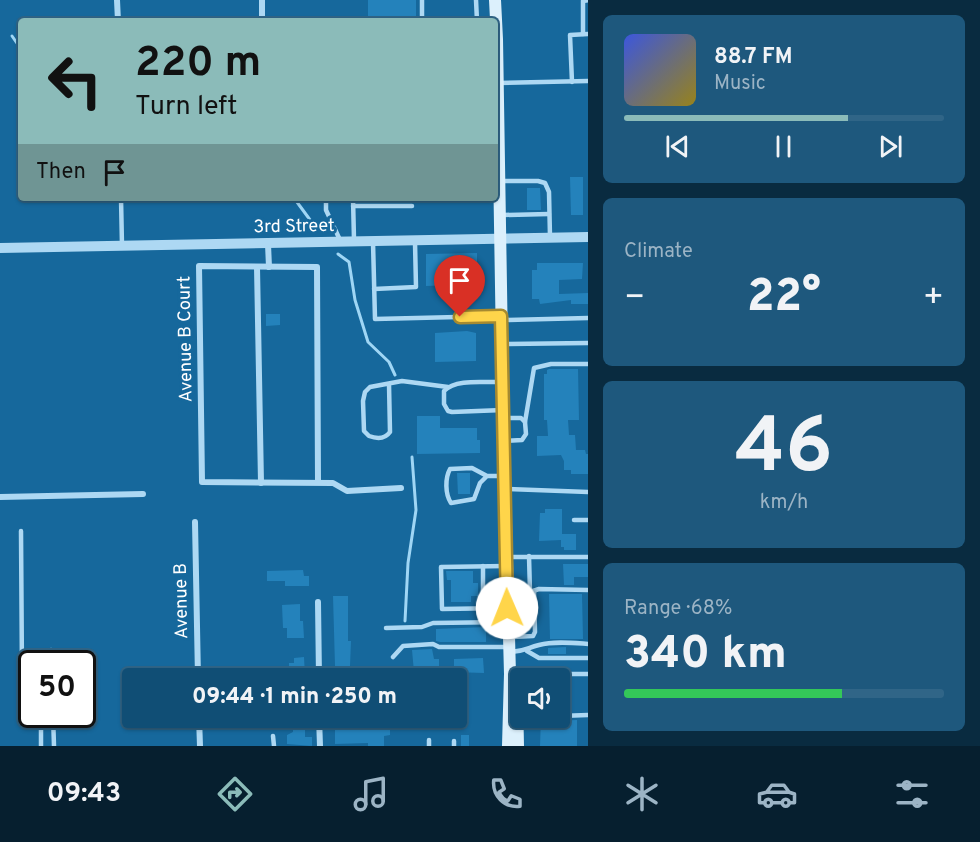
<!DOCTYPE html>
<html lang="en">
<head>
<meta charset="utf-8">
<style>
	:root { --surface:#104e75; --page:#1e587d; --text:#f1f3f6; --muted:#9cb4c5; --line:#306587; --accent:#8bbbb9 }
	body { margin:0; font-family:Overpass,sans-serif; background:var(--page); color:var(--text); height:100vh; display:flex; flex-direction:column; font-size:22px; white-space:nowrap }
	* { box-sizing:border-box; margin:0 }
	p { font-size:20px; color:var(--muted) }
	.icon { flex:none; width:33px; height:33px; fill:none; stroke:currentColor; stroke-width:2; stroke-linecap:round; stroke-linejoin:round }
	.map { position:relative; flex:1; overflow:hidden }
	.details { display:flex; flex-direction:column; gap:15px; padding:15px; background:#092b40; width:392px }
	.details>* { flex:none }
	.guide { position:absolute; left:18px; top:18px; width:480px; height:183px; border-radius:6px; box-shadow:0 2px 4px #0004,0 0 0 2px var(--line); background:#8bbbb9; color:#111; overflow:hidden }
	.tools { position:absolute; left:510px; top:668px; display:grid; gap:12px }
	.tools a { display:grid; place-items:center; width:60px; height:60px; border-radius:6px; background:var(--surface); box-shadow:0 2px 4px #0004,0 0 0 2px var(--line); font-size:30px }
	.speed { position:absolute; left:18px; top:650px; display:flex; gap:12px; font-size:30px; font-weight:700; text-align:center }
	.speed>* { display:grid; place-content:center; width:78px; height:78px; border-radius:50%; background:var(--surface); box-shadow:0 2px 4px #0004,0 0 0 2px var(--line); line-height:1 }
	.speed .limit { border:3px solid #111; border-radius:9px; background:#fff; color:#111 }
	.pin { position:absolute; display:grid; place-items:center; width:51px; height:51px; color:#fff; margin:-62px -26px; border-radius:50% 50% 50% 0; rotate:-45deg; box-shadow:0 0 6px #0007 }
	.pin .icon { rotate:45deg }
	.me { position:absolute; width:66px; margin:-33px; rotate:359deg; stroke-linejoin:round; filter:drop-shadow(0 0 4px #0008) }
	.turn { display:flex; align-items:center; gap:21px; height:126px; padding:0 18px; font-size:27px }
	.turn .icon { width:78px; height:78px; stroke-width:2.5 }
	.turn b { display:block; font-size:42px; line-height:51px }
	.then { display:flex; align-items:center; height:57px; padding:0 18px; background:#0003; gap:12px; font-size:22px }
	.big { font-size:45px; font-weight:800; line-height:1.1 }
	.details .widget { flex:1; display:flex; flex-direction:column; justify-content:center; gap:9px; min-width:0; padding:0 21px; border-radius:9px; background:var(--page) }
	.details .dial { align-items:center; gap:0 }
	.dial b { font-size:78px; line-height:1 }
	.song { display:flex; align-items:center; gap:18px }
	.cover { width:72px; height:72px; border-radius:9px; background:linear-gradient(135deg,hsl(230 70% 55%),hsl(50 70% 35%)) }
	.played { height:6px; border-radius:3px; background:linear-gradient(90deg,var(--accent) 70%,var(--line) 70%) }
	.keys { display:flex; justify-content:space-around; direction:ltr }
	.heat { display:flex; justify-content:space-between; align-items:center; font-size:33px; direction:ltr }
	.charge { height:9px; border-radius:4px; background:linear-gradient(90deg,#34c759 68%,var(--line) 0) }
	.trip { position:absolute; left:122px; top:668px; width:345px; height:60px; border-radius:6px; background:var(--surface); box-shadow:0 2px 4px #0004,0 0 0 2px var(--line); font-weight:800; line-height:60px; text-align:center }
	.tab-bar { display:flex; height:96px; justify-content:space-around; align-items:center; background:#061f2f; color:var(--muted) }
	.tab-bar .icon { width:42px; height:42px }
	.tab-bar .current { color:var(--accent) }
	.tab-bar b { font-size:27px; color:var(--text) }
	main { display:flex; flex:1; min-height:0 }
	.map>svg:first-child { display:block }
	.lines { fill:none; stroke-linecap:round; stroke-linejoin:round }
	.stream { stroke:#9fd6f5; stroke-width:3 }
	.building { fill:#2482bb }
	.service { stroke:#add8f3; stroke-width:4.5 }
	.minor { stroke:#add8f3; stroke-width:6 }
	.tertiary { stroke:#add8f3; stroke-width:10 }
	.secondary { stroke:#dcf0fc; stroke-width:12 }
	.route-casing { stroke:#a68a30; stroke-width:15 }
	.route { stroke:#ffd54a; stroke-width:10 }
	.labels { text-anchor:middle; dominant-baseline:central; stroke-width:6; stroke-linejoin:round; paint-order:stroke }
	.street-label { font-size:18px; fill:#fff; stroke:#16689c }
</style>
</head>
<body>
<main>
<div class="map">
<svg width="589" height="746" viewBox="0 0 589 746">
	<rect width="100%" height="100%" fill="#16689c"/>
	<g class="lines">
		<g class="stream">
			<path d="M12,36L21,49"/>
			<path d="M294,198L316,228"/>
			<path d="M338,254L349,262L355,300L368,342L389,362L395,375"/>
			<path d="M405,621L408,563L416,510L412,457"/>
		</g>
	</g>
	<g class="building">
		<rect x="368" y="0" width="48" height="21"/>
		<path d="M570,177H583V215H571Z"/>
		<path d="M527,188H540L541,210H527Z"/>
		<path d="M477,253V284L426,286V254Z"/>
		<path d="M537,263H583L582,279L559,280V294L588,293V304H571V300L540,304L539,299H532V270H537Z"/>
		<path d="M266,314H280V325L266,326Z"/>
		<path d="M467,331L476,333V361L435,362V333Z"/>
		<path d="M549,369H578L579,420H568L569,435H575L576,450H585L586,454H588V474H571V470H564V461L561,455L537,456V436H548L547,420H544V374H547V370Z"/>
		<path d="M417,416H440V428H477V440H480V453L417,454Z"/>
		<path d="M457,473H470V494H458Z"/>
		<path d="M545,509H562V534H576V550H564V547H561V540L539,541L540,513H545Z"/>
		<path d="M563,564H588V577H574V585H564Z"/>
		<path d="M303,570L304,576H309V586H285V581H267V571Z"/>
		<path d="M446,571H473V583H478V596H471V602H451V580H447Z"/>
		<path d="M549,594H582L583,639H550Z"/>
		<path d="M333,596H348V641H351L350,666H335Z"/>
		<path d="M300,604V621H303L304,638H287V628H283L282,605Z"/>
		<path d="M486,627V642H440L436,641V629Z"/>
		<path d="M566,647V654H548V648Z"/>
		<path d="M432,649L434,659H439V678H423V672H414L412,650Z"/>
		<path d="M304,657L305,676H289V663H294V658Z"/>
		<path d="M483,658L484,673L454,672V659Z"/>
		<rect x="560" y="682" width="7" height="15"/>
		<path d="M293,717H305V737H312V746L287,744V735L293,732Z"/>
		<path d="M541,717H551V721L577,720V746H540Z"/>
		<path d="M390,718V735L384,736V746H368V743L335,744V721Z"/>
		<rect x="461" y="735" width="8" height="11"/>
	</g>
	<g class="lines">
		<g class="service">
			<path d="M422,0V21"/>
			<path d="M476,0L477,21"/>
			<path d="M583,34V1L589,0"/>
			<path d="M572,82L570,35L589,34"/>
			<path d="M498,83L589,81"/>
			<path d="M500,181H538L545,183L549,192L550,237"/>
			<path d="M121,198L122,246"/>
			<path d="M326,198V210L340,240"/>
			<path d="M353,198L354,240"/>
			<path d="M353,206H412"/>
			<path d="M503,215L549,214"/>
			<path d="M373,242L375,319L499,316"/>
			<path d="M374,289L416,287L415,242"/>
			<path d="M504,320L589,318"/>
			<path d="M502,344L589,343"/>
			<path d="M502,382C486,383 456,378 444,391V404L448,411L452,412L503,410"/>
			<path d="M389,384L390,432C385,439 377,439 369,436L364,431L363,401L365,392L370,387L402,381L448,387"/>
			<path d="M503,418H521L525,422L526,434L522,440L504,441"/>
			<path d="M525,422L534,368L551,364H589"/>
			<path d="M487,476L480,483L474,499L451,503C445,494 445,478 450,469L472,468L487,476H505"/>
			<path d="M505,489L589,492"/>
			<path d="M574,520H589"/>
			<path d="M21,531L22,676L23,692L32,708"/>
			<path d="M529,556L530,592"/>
			<path d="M508,557H589"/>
			<path d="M506,566L441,567L442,609L507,608"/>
			<path d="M509,592H530L539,589L589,590"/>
			<path d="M483,609V566"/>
			<path d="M386,628L422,627L433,623L507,622"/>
			<path d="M512,637L533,636L535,632L534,591"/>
			<path d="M51,650L52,663"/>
			<path d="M527,651L539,658H589"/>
			<path d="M511,652C526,651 527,648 539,645C554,641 573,643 589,644"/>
			<path d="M393,657L403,646L433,644L439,647H508"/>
			<path d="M510,674H589"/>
			<path d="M38,714L41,720V746"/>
			<path d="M53,714L54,746"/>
			<path d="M560,716L589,715"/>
			<path d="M273,736L274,746"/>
			<path d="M429,740V746"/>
			<path d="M454,741V746"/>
		</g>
		<g class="minor">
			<path d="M117,0L118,21"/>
			<path d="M262,0V21"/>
			<path d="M268,244L269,267"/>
			<path d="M257,267L261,483"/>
			<path d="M318,482L317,267L199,266L202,482L333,483L347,491L401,488"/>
			<path d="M0,497L143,494"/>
			<path d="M195,522L198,678"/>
			<path d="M318,602L319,678"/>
			<path d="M199,717L200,746"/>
			<path d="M319,717L320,746"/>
		</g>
		<path class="tertiary" d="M0,248L589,237"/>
		<g class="secondary">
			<path d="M495,0L497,39L503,410L510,674L508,746"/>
			<path d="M512,681L517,697L518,746"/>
		</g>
	</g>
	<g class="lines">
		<defs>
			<path id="route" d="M460,317L501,316L507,608"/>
		</defs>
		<use href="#route" class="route-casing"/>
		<use href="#route" class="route"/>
	</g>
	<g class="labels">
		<g class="street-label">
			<text transform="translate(294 227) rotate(-1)">3rd Street</text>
			<text transform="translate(186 339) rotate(-91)">Avenue B Court</text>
			<text transform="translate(182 601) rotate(-91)">Avenue B</text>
		</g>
	</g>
</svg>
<div class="tools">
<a><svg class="icon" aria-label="sound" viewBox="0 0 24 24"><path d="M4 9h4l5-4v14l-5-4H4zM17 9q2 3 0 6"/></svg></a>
</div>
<div class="speed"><div class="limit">50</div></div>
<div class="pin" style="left:460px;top:317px;background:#d93025"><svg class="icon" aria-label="arrive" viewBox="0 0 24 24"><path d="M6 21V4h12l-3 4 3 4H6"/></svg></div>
<svg class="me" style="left:507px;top:608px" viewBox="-20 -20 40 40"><circle r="19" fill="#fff"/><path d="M0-13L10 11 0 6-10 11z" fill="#ffd54a"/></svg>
<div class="trip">09:44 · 1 min · 250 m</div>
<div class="guide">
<div class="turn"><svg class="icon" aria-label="left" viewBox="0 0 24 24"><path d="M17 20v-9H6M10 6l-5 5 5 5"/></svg><div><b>220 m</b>Turn left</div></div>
<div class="then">Then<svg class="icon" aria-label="arrive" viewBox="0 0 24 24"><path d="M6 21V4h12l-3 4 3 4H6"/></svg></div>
</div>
</div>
<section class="details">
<div class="widget">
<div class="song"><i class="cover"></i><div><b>88.7 FM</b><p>Music</p></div></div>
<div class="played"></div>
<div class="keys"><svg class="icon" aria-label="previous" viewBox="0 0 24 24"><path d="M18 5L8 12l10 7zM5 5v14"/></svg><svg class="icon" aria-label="pause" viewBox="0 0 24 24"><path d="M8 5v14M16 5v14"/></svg><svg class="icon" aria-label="next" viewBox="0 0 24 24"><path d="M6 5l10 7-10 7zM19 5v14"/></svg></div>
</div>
<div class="widget"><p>Climate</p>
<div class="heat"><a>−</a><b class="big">22°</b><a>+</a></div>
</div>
<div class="widget dial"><b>46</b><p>km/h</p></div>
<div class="widget"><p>Range · 68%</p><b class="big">340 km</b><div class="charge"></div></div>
</section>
</main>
<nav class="tab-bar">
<b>09:43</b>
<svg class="icon current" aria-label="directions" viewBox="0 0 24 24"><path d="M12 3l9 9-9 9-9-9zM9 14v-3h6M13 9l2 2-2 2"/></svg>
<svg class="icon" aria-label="music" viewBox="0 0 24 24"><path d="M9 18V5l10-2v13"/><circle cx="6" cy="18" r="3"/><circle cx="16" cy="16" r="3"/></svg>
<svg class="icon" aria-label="phone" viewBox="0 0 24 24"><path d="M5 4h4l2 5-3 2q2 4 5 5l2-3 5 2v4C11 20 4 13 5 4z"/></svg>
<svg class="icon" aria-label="climate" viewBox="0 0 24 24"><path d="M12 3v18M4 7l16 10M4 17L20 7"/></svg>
<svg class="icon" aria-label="car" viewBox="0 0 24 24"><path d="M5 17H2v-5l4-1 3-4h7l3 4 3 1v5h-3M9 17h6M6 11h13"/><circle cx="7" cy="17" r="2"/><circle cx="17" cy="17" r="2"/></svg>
<svg class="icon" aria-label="filters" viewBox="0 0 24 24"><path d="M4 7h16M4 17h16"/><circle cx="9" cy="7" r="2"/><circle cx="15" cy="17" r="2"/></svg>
</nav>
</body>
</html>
